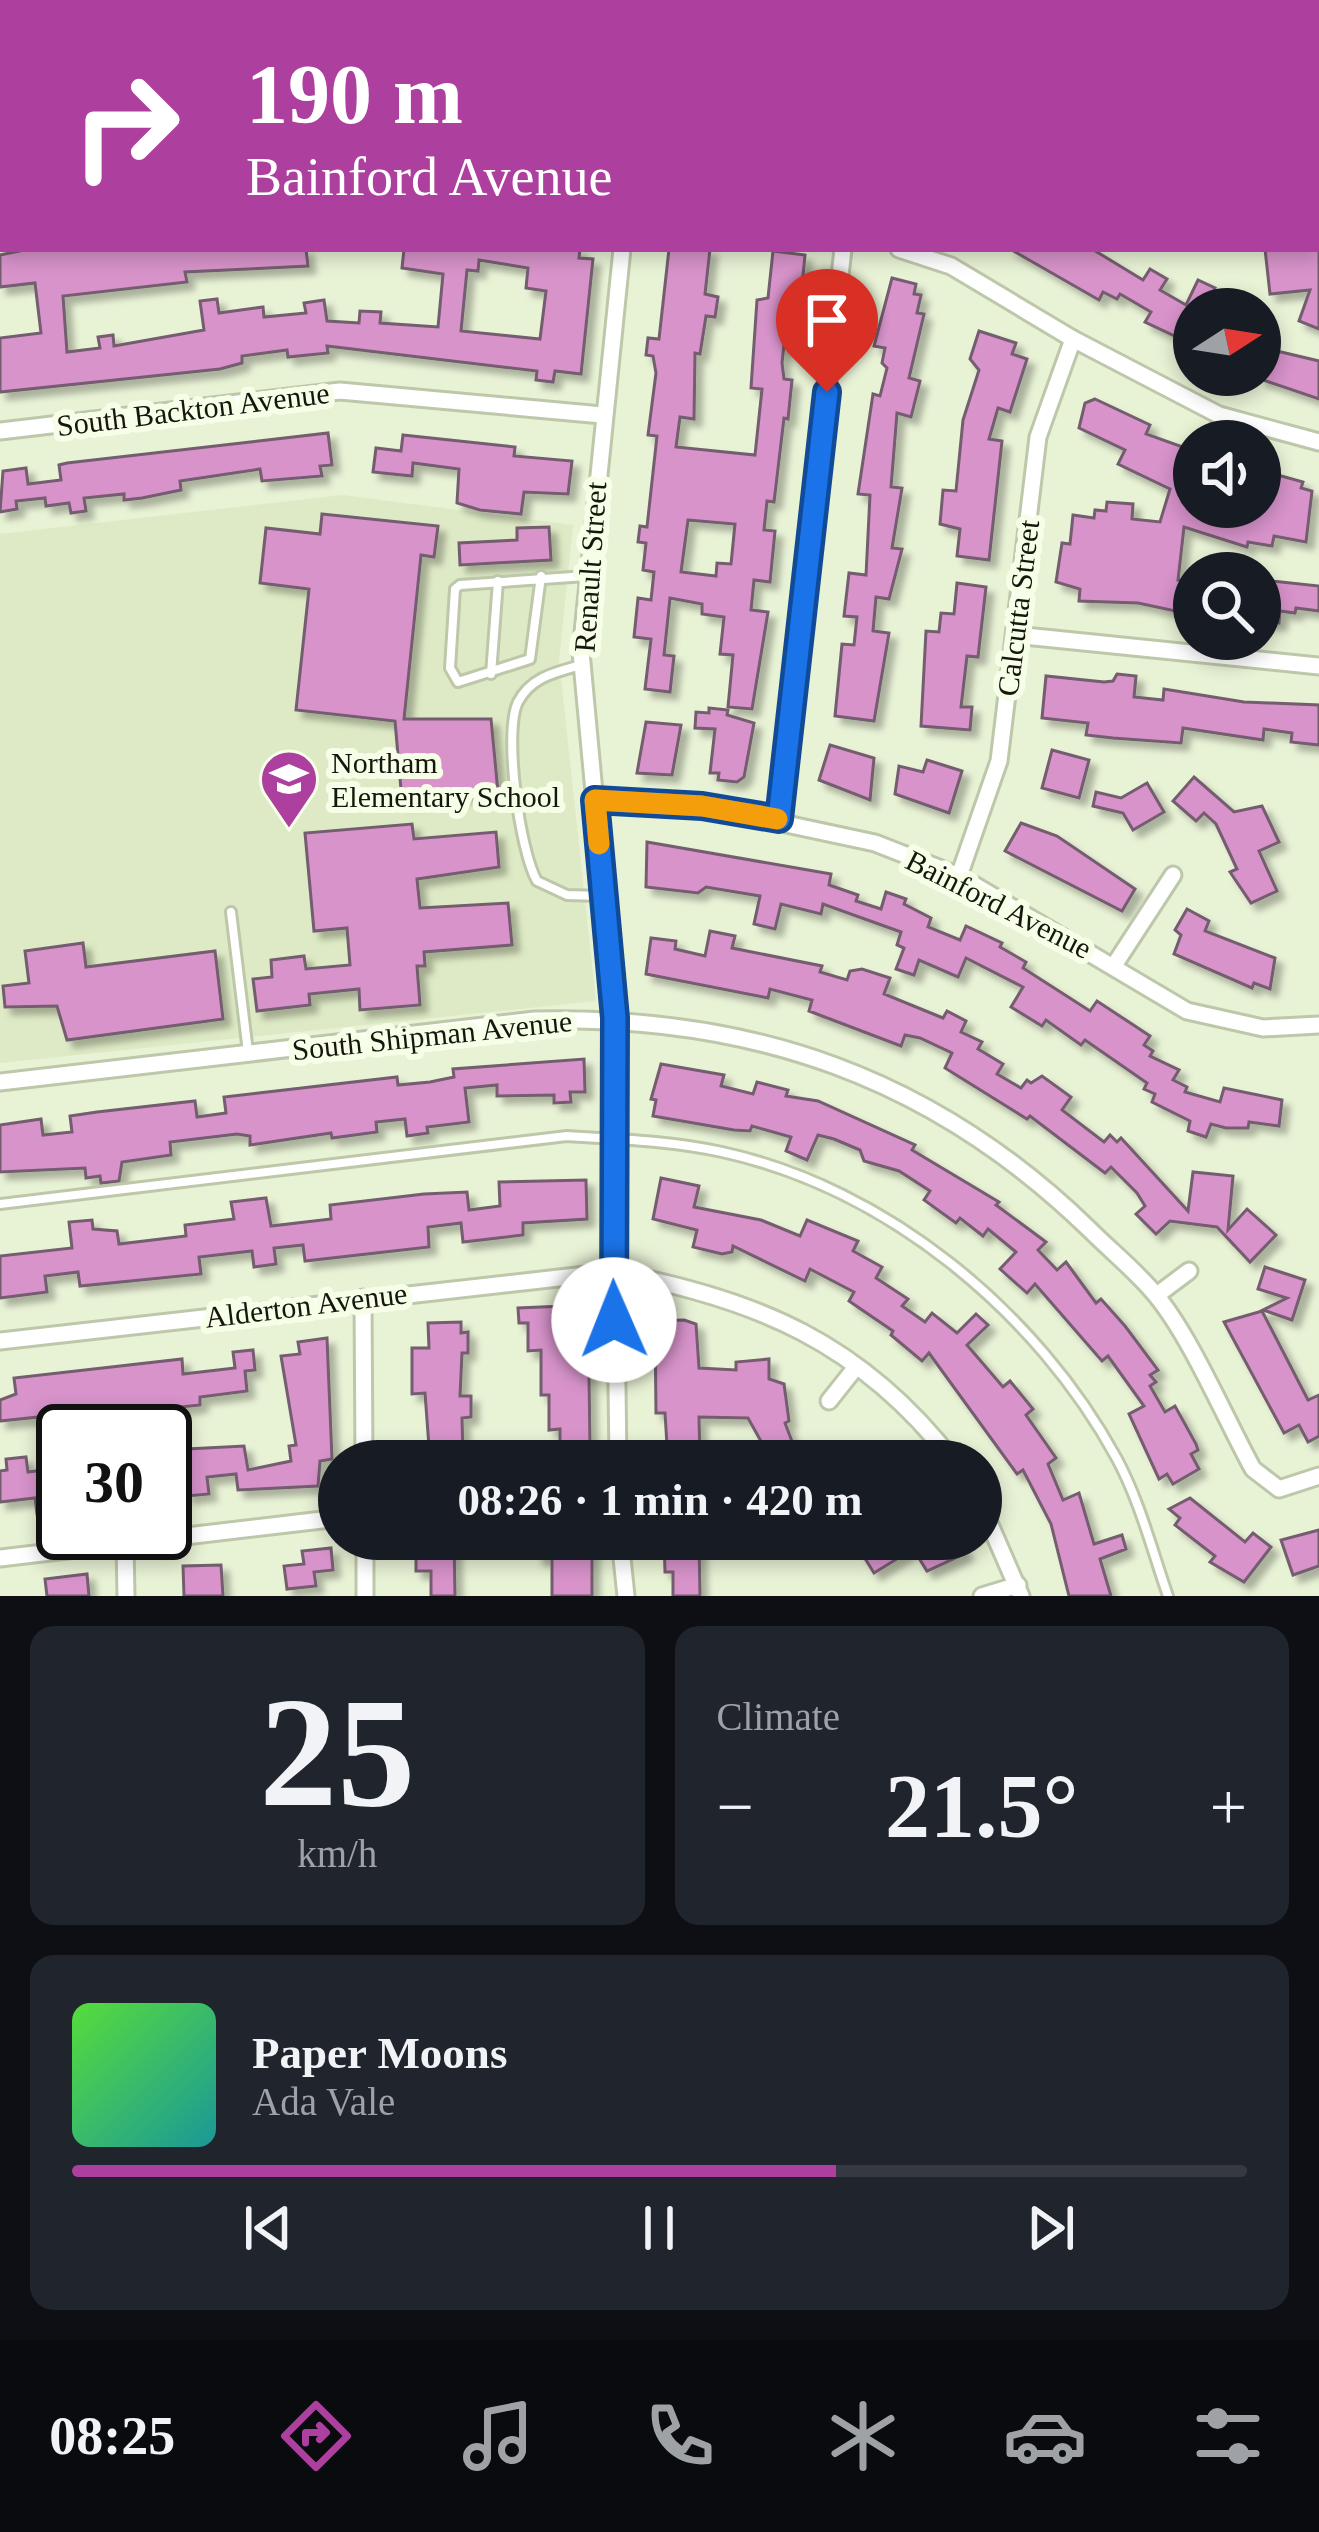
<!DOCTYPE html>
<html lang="en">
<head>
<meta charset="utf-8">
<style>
	:root { --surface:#171b24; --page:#20242c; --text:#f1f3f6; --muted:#9ea1a6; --line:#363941; --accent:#ad3f9e }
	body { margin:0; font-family:"Times New Roman",serif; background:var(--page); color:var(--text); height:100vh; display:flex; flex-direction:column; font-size:45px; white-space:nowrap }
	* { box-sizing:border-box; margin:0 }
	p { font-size:39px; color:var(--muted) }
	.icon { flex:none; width:66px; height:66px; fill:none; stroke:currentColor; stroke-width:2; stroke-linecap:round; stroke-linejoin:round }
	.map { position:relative; height:1596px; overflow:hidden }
	.details { display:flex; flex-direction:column; gap:30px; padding:30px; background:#0d0f14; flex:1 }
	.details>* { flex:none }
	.guide { position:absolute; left:0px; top:0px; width:1320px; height:252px; box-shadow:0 6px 18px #0003; background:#ad3f9e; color:#fff; overflow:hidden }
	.needle { width:78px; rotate:78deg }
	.buttons { position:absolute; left:1173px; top:288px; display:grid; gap:24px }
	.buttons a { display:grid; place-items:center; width:108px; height:108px; border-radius:50%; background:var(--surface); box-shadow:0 6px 18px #0003; font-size:60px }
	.speed { position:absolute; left:36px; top:1404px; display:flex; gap:24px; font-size:60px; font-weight:700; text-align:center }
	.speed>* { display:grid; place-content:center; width:156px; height:156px; border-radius:50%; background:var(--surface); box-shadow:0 6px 18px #0003; line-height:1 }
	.speed .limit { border:6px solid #111; border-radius:18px; background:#fff; color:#111 }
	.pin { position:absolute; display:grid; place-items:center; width:102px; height:102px; color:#fff; margin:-123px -51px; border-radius:50% 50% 50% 0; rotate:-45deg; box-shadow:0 0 12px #0007 }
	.pin .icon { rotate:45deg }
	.me { position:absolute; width:132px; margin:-66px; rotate:359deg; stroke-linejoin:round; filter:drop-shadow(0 0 9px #0008) }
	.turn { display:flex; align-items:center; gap:42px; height:252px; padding:0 48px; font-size:54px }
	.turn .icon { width:156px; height:156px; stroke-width:2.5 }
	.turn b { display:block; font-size:84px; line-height:102px }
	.big { font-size:90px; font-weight:800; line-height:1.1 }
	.details .tile { flex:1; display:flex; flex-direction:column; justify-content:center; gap:18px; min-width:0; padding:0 42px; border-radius:24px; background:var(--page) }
	.details .dial { align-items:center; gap:0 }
	.dial b { font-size:156px; line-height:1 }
	.song { display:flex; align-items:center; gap:36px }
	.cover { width:144px; height:144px; border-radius:18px; background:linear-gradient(135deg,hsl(110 70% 55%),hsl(180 70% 35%)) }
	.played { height:12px; border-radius:6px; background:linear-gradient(90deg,var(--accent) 65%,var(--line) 65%) }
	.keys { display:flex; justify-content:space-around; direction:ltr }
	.heat { display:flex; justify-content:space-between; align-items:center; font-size:66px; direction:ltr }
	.details .tiles { flex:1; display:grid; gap:30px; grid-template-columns:1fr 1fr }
	.tile:last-child { grid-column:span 2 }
	.trip { position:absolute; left:318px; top:1440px; width:684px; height:120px; border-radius:60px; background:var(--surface); box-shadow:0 6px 18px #0003; font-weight:800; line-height:120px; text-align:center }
	.tab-bar { display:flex; height:192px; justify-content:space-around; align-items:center; background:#090b0e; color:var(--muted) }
	.tab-bar .icon { width:84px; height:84px }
	.tab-bar .current { color:var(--accent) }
	.tab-bar b { font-size:54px; color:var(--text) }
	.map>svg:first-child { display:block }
	.built { fill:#deeac5 }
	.building { fill:#d793ca; stroke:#745d6f; stroke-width:3; fill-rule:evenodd; filter:url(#shadow) }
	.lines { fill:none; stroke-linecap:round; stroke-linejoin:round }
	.service-casing { stroke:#bdc7aa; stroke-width:14 }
	.minor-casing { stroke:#bdc7aa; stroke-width:21 }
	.service { stroke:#fff; stroke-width:8 }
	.minor { stroke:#fff; stroke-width:15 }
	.minor-bridge-casing { stroke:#bdc7aa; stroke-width:21; stroke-linecap:butt }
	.minor-bridge { stroke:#fff; stroke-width:15 }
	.route-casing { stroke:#114b97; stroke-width:30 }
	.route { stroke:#1a73e8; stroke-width:21 }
	.slow { stroke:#f59e0b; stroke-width:21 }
	.labels { text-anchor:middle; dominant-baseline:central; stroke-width:12; stroke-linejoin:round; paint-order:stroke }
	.street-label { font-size:30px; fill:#14170d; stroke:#f6fee7 }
	.poi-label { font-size:30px; fill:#14170d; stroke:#f6fee7; text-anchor:start }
</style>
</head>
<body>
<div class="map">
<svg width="1319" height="1596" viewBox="0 0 1319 1596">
	<defs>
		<filter id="shadow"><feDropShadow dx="7" dy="7" stdDeviation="3" flood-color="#0004"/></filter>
	</defs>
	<rect width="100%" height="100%" fill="#e8f2d5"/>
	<path class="built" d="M343,495L573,525L559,660L596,1001L0,1063V534Z"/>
	<g class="building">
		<path d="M29,249H306L308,266L185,272L187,282L63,296L67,352L100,348L98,337L113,335L114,346L204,330L200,301L217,299L219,313L263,307L264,317L306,313L304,303L324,300L327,321L359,323L360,311L381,312L380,323L438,327L443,274L402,268L404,249H580L579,258L593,259L581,374L555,371L553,382L536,380L537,371L327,346L328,353L288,357L287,350L242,356V363L220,369L0,392V338L41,333L35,283L0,287V255ZM479,260L528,268L526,288L546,291L540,339L461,331L467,270L478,271Z"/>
		<path d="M669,249H710L705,294L718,297L715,317L706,316L700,354L695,353L694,419L680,417L676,447L755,455L762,389L751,388L757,300L768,298L773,251L805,255L798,327L786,326L782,363L784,379L792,380L788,419L784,418L774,502L767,501L764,530L775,531L770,582L754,580L751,610L768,612L752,709L728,707L733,655L720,654L724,617L702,614V604L670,598L664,655L674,656L670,692L645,689L651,639L634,637L638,598L651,600L654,572L643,570L646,543L638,542L640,526L647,527L657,436L648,435L656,373L653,356L646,355L648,338L659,339ZM688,520L735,524L731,564L717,563L716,576L681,572Z"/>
		<path d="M1010,249H1092L1143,280L1150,269L1167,279L1160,290L1186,305L1198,280L1215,288L1205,309H1193L1194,345L1145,322L1151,312L1120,294L1117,299L1103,292L1099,300Z"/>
		<path d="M1265,249H1319V329L1299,321L1310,290L1270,294Z"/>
		<path d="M892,278L916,284L914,294L921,295L917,313L924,314L909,378L920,381L911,417L897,413L891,487L902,488L892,548L902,549L889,599L876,597L873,631L889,633L874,721L835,716L842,644L854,645L857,617L844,616L849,573L866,575L870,495L858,494L873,394L880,396L887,368L882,363L885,348L874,346Z"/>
		<path d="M979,331L1016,343L1012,354L1027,359L1010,412L998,408L989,439L1002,441L989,560L957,556L960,529L940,524L943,490L956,491L963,420L979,370L970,359Z"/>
		<path d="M1260,347L1319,361V399L1260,379Z"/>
		<path d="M1095,399L1150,425L1146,434L1194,451V507H1260V470L1303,482L1301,488L1312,491L1306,542L1274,536L1272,546L1248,542L1247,547L1184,527L1178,580L1194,581V602L1181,600L1180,612L1138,603L1079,601L1080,589L1056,582L1062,543L1070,544L1073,515L1094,518L1095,510L1106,511L1107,502L1133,504L1132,519L1160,522L1170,489L1118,464L1125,450L1079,428L1085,403Z"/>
		<path d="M328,433L332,465L320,466L322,476L262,481L260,469L180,481L181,490L142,498L124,500V494L84,498L86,511L71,513L69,503L46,506L45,498L16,501L17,509L0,512L3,471L26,468L28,484L61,480L59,465L67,463Z"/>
		<path d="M403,435L515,447L514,456L572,461L568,494L524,492L521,514L480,510L457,503L459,469L413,463L412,476L373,472L376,448L401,451Z"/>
		<path d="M322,514L438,526L434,557L421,555L404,719H491L498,792L402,801L395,721L296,710L309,589L260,583L266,528L320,534Z"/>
		<path d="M549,527L551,560L460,565L459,543L517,540V528Z"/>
		<path d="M1272,581L1319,586V611L1296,608L1295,613L1280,611L1279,623L1260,621V589L1271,590Z"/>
		<path d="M957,583L986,587L978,657L967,656L961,707H972L970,730L921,726L926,631L939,632L941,613L954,614Z"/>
		<path d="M1117,674L1136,676L1134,697L1163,700L1164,689L1244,702L1319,705V745L1291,742L1292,733L1264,729L1263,740L1183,728L1181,743L1113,738L1086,735L1088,723L1042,718L1046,676L1104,682L1113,681Z"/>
		<path d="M709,708L728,710L727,715L754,723L744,777L737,782L718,780L719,773H710L715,729L695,728L696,712L709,713Z"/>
		<path d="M646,722L681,725L672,775L637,773Z"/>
		<path d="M830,745L874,758L870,800L819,780Z"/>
		<path d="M1052,750L1089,760L1079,798L1042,788Z"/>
		<path d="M927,760L962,771L949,813L895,794L899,766L923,772Z"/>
		<path d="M1194,777L1234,812L1262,806L1279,842L1259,851L1277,891L1251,903L1230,872L1237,869L1216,824L1204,813L1196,821L1173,801Z"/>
		<path d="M1147,783L1164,812L1133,830L1123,813L1093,806L1096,792L1121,798Z"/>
		<path d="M1021,823L1057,836L1135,889L1122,911L1005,851Z"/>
		<path d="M412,824L414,839L496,832L499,867L417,879L420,908L508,903L512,945L424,952L425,966H417L420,1005L360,1010L359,989L309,994L310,1005L257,1011L253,979L272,977L271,960L304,956L306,969L350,965L347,928L314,931L305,833Z"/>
		<path d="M647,842L831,874L829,885L858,895L856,901L881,909L886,892L906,899L904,904L931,918L928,927L960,940L966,926L1002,943L1000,947L1026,962L1023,968L1090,1011L1097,1001L1150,1036L1144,1045L1153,1051L1150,1056L1179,1070L1173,1080L1187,1087L1185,1092L1220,1102L1224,1088L1282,1100L1279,1126L1249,1122L1248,1128H1226L1211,1124L1206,1137L1188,1131L1190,1121L1152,1102L1155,1094L1144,1089L1147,1083L1085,1040L1081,1045L1046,1020L1042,1026L1011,1007L1023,987L966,958L958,977L919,960L914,975L896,969L904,948L897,945L901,932L823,904L821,914L781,904L775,929L754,924L760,896L706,887L698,893L646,887Z"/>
		<path d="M1187,909L1209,921L1205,931L1275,958L1270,989L1254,983L1252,988L1174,954L1181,935L1175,930Z"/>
		<path d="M710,931L735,936L732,948L822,966L820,972L847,980L850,971L862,969L890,978L884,994L943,1018L947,1011L966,1021L961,1032L982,1042L978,1049L1003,1064L997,1074L1021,1088L1027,1080L1031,1083L1042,1076L1071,1097L1062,1110L1104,1142L1110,1135L1117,1142L1121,1138L1188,1211L1193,1172L1233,1176L1228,1230L1247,1209L1276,1235L1250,1262L1217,1227L1170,1221L1156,1234L1136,1214L1145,1206L1137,1193L1111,1167L1105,1173L1030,1116L1027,1119L945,1068L952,1053L920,1038L905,1035L901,1046L809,1011L812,1000L770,989L768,998L646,974L651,938L676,941L675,949L705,956Z"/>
		<path d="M83,943L86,967L215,951L223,1019L67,1040L57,1006L5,1007L3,986L29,983L25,951Z"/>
		<path d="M584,1059L585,1092H570L571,1102L554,1103V1095L497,1096V1085L465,1088L469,1122L427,1127L428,1133L407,1136L405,1119L376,1122L377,1132L332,1138L331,1133L250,1145V1136L237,1134L170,1142L171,1155L122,1162L119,1181L101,1183L100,1176L86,1178L85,1168L0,1172V1125L41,1119L43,1135L72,1132L70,1116L97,1112L195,1101L197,1117L226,1113L224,1097L397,1077L398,1085L430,1082L454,1077L453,1069Z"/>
		<path d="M661,1064L724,1075L721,1086L753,1094L757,1082L788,1090L786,1096L818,1101L915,1145L912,1150L999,1202L996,1205L1046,1242L1038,1250L1057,1270L1066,1262L1096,1303L1101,1299L1125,1326L1158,1370L1150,1375L1156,1382L1150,1386L1165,1412L1175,1406L1196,1444L1198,1450L1191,1454L1199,1469L1173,1484L1167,1474L1159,1479L1129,1414L1144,1406L1108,1356L1102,1361L1035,1284L1027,1293L1000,1269L1016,1252L988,1229L983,1236L960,1218L956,1223L924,1200L930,1191L899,1171L864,1161L860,1150L834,1139L818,1135L807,1160L786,1151L791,1137L752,1126L750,1131L734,1130L653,1116L656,1100L651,1099Z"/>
		<path d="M661,1178L699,1186L694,1207L761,1220L800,1236L807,1220L858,1241L853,1251L882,1267L876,1278L908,1299L902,1306L925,1322L932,1313L957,1333L976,1314L988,1325L967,1345L1003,1387L1010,1381L1033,1409L1026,1415L1056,1458L1048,1464L1063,1500L1079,1493L1094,1544L1122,1535L1126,1549L1100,1559L1111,1596H1069L1051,1524L1023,1470L1017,1474L929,1353L922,1361L891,1335L893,1331L849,1301L854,1292L810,1269L805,1281L733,1246L732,1252L722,1254L693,1247L697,1230L653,1219Z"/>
		<path d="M586,1180L587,1219L523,1223V1235L463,1242L461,1223L428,1227L429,1247L305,1261L303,1245L274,1248L276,1264L254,1267L252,1251L199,1257L201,1274L80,1286L78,1272L45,1276L47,1292L0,1298V1256L72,1248L69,1222L92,1220L93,1229L117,1231L119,1244L186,1236L185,1225L234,1219L231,1202L266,1198L271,1226L331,1219L330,1205L424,1194L467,1192L469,1210L500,1206L499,1182Z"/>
		<path d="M1265,1267L1305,1280L1292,1320L1263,1310L1287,1298L1258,1289Z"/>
		<path d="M588,1305L590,1447H560V1429L549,1430V1395H541V1350L528,1351V1323H519L518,1308Z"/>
		<path d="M1262,1311L1308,1400L1319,1395V1436L1308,1442L1299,1425L1284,1433L1224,1322Z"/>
		<path d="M684,1320L696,1324L699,1368L736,1370V1362L769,1359V1379L784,1384L789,1421L785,1423L793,1444L819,1461H772L748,1418L699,1417L700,1461H668L665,1413H656L655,1321Z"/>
		<path d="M461,1322V1333L468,1332V1353H462L460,1396H471V1417L462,1418L463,1456L402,1461L401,1448L429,1447L425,1393L412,1394V1348H429L428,1323Z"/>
		<path d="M327,1338L332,1459L320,1461L318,1486L238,1490L236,1474L207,1477L209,1494L187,1496L184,1479L171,1478L168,1450L244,1446L248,1470L291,1461L289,1446L296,1445L281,1356L300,1354L298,1342Z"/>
		<path d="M253,1350L255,1370L245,1371L247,1391L200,1397V1405L106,1415L107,1425L87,1426L41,1430L39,1417L0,1421V1400L16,1394L14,1378L182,1359L183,1374L235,1368L233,1352Z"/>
		<path d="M26,1457L28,1472L43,1470L46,1494L63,1492V1511L37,1514L35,1498L0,1502V1471L7,1470L6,1459Z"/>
		<path d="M1190,1498L1245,1542L1253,1533L1271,1547L1244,1582L1210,1562L1215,1556L1175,1525L1180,1518L1169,1509Z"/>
		<path d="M1319,1530V1566L1293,1575L1281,1540Z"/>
		<path d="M432,1539H454L455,1596H431V1571H416V1541Z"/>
		<path d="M537,1539L592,1544V1596H552V1558H537Z"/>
		<path d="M664,1539L699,1543L700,1596H673V1572H665Z"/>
		<path d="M853,1539H900L908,1552L874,1573Z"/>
		<path d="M926,1539H957L966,1553L927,1571L912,1547Z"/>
		<path d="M331,1548L333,1570L314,1572L316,1586L287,1589L284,1566L304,1564L302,1551Z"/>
		<path d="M221,1565L223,1596H184L183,1566Z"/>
		<path d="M87,1574L89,1596H47L45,1579Z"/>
	</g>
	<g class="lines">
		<defs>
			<g id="service">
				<path d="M541,576L530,659L458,682L450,668L455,589L460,585L586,576"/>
				<path d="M581,665C556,672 531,677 518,702C503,732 520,852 537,881L567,895L601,896"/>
				<path d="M491,674L498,581"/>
				<path d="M231,912L248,1052"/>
				<path d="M0,1204L567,1136C619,1139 672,1141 722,1152C887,1188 1037,1312 1117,1459C1140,1502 1152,1550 1168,1596"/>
			</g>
			<g id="minor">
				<path d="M1229,0L1259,3"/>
				<path d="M651,3V0"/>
				<path d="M1070,3V0"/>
				<path d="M1317,9H1319"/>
				<path d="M0,212H3"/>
				<path d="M899,249L951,266L1073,339L1219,415L1319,442"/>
				<path d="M0,431L340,391L602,415"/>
				<path d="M1015,635L1319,666"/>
				<path d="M595,800L702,806L875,843L959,876L1187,1011L1263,1028L1319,1025"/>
				<path d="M779,819L843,249"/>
				<path d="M959,876L999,761L1038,437L1073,339"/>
				<path d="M1115,964L1173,875"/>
				<path d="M0,1082L535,1020C752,1015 933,1077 1090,1230C1111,1251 1136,1271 1155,1294C1191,1337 1225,1418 1253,1469L1279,1489L1319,1476"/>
				<path d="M614,1127L615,1018L581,652L622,249"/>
				<path d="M614,1159L618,1461"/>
				<path d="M1157,1295L1189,1271"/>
				<path d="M363,1298L364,1461"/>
				<path d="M0,1341L612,1272C755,1298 862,1343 953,1461"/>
				<path d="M829,1401L856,1367"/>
				<path d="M981,1504L1021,1596"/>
				<path d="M620,1539L626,1596"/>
				<path d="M125,1544L126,1596"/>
				<path d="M0,1558L339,1518"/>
				<path d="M365,1596V1539"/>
				<path d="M982,1596L1018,1585"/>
			</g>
		</defs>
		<use href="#service" class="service-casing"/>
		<use href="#minor" class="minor-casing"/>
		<use href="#service" class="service"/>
		<use href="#minor" class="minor"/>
		<defs>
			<path id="minor-bridge" d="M614,1159V1127"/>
		</defs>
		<use href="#minor-bridge" class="minor-bridge-casing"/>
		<use href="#minor-bridge" class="minor-bridge"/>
	</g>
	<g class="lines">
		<defs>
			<path id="route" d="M614,1320L615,1018L595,800L702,806L779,819L827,392"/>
		</defs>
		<use href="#route" class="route-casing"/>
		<use href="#route" class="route"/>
		<path class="slow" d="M599,844L595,800L702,806L777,819"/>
	</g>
	<defs>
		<symbol id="school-pin" viewBox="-11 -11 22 30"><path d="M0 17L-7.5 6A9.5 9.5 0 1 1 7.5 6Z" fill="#ad3f9e" stroke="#f6fee7"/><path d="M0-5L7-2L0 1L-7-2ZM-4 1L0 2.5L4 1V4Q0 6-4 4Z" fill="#fff"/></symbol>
	</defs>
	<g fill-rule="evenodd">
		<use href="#school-pin" x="256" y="746" width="66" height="90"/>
	</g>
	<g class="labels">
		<g class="street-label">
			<text transform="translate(193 409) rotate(-7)">South Backton Avenue</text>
			<text transform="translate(590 567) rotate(-86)">Renault Street</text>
			<text transform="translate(1018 608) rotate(-83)">Calcutta Street</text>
			<text transform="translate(999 904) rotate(27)">Bainford Avenue</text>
			<text transform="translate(432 1035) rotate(-6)">South Shipman Avenue</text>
			<text transform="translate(306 1305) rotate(-7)">Alderton Avenue</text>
		</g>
		<g class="poi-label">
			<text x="331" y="762">Northam<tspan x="331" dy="34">Elementary School</tspan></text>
		</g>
	</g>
</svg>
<div class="buttons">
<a><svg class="needle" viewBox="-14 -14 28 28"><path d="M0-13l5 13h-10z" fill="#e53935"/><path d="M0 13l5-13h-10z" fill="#9ea1a6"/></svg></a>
<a><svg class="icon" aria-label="sound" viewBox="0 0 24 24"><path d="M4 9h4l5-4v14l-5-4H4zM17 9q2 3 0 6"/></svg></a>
<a><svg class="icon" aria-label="search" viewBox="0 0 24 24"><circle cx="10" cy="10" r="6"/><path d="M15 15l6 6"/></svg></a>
</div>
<div class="speed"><div class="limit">30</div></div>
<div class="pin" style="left:827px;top:392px;background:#d93025"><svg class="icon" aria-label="arrive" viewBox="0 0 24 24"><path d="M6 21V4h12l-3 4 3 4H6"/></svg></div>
<svg class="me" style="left:614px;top:1320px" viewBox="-20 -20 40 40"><circle r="19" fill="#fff"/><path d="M0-13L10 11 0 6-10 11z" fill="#1a73e8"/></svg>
<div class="trip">08:26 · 1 min · 420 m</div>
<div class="guide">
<div class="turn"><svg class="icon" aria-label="right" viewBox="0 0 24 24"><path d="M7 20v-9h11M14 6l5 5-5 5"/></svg><div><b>190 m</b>Bainford Avenue</div></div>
</div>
</div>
<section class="details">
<div class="tiles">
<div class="tile dial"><b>25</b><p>km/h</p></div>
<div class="tile"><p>Climate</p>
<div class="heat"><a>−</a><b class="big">21.5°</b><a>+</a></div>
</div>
<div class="tile">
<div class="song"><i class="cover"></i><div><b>Paper Moons</b><p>Ada Vale</p></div></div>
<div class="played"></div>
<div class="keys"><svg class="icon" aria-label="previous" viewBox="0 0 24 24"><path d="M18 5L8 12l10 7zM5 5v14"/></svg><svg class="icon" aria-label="pause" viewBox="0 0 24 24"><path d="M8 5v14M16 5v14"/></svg><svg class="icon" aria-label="next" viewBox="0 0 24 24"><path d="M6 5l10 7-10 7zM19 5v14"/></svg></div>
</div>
</div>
</section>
<nav class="tab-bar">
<b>08:25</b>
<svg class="icon current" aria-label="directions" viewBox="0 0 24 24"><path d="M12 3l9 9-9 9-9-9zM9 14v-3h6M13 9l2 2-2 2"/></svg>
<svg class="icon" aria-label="music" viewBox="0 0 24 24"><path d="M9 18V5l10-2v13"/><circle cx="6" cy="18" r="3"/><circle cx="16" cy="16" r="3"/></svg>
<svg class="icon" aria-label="phone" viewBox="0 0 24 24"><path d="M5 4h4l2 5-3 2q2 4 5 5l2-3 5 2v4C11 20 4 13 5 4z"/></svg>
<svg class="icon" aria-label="climate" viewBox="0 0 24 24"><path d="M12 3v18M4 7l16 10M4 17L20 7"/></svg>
<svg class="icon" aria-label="car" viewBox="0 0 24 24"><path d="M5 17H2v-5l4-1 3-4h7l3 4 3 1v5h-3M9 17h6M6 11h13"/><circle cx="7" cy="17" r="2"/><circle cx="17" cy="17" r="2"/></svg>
<svg class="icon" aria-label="filters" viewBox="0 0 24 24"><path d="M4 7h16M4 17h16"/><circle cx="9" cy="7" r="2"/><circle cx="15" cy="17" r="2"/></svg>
</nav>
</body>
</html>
